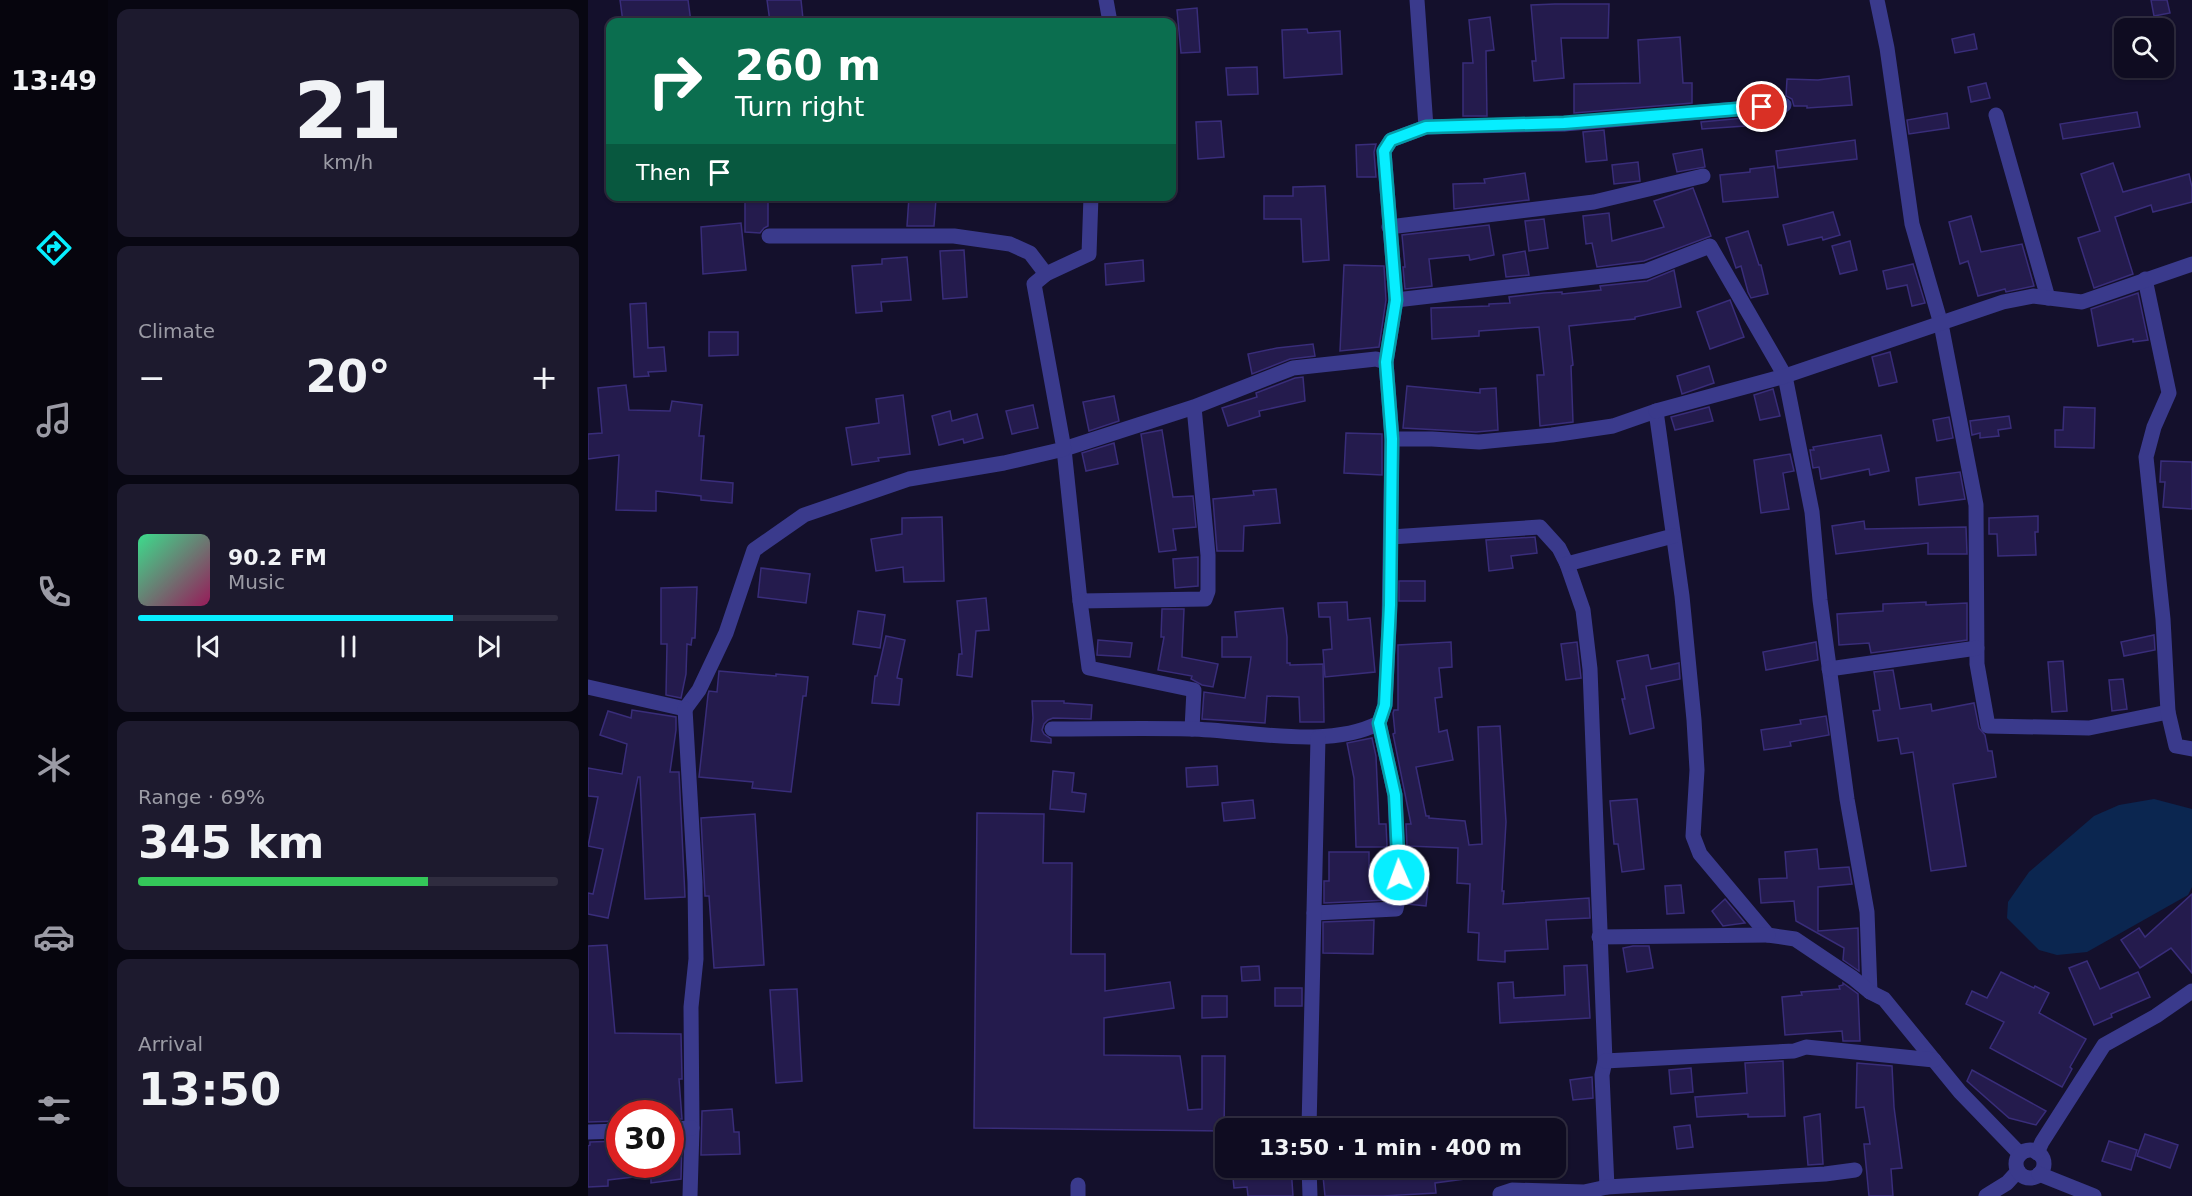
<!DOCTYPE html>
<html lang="en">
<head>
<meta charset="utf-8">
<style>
	:root { --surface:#0f0c21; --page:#1d1a2e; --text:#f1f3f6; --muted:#9b9ba5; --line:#2f2c3f; --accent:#07eeff }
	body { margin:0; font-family:"DejaVu Sans",sans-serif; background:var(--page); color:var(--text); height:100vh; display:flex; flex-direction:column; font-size:22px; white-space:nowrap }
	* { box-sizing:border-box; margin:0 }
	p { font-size:20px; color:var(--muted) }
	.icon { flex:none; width:33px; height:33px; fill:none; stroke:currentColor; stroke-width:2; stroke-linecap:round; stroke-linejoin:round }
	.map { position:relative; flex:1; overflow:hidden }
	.drawer { display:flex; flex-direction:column; gap:9px; padding:9px; background:#080712; width:480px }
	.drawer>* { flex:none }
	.guide { position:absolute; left:18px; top:18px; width:570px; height:183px; border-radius:12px; box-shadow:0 2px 4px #0004,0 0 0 2px var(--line); background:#0b6e4f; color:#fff; overflow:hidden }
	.buttons { position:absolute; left:1526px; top:18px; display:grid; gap:12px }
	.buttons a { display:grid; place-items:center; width:60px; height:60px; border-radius:12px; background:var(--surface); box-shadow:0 2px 4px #0004,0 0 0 2px var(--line); font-size:30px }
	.speed { position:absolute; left:18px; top:1100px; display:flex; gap:12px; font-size:30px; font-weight:700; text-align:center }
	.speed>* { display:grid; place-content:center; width:78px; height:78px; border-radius:50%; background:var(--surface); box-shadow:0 2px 4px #0004,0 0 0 2px var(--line); line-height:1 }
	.speed .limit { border:9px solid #d22; background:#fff; color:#111 }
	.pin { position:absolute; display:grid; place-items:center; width:51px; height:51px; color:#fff; margin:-26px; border:3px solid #fff; border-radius:50%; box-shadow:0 2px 6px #0007 }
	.me { position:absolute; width:66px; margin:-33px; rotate:358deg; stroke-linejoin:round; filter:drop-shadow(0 0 4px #0008) }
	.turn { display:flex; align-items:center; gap:21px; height:126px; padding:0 30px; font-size:27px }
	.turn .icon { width:78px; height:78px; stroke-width:2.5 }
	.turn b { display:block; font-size:42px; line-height:51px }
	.then { display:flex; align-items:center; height:57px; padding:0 30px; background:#0003; gap:12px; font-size:22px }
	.big { font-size:45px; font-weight:700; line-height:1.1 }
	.drawer .tile { flex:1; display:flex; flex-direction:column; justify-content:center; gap:9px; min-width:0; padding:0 21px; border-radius:12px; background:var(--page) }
	.drawer .dial { align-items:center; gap:0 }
	.dial b { font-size:78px; line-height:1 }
	.song { display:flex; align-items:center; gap:18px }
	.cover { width:72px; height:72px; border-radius:9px; background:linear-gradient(135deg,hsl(150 70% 55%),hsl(330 70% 35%)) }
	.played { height:6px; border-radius:3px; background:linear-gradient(90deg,var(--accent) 75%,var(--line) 75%) }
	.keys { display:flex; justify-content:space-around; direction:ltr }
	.heat { display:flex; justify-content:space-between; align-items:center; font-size:33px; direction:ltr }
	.charge { height:9px; border-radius:4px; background:linear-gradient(90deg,#34c759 69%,var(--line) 0) }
	.trip { position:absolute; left:627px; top:1118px; width:351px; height:60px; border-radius:12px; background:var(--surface); box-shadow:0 2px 4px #0004,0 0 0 2px var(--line); font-weight:700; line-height:60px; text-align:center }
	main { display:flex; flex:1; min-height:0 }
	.tabs { display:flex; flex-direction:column; width:108px; justify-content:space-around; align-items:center; background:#06050d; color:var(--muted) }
	.tabs .icon { width:42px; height:42px }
	.tabs .current { color:var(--accent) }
	.tabs b { font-size:27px; color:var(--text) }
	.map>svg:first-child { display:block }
	.water { fill:#0b2650 }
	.building { fill:#241b4d; stroke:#392d7a; stroke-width:1.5 }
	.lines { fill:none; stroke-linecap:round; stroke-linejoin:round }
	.minor { stroke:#3a3a8c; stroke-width:15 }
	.tertiary { stroke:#3a3a8c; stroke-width:15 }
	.route-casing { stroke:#059ba6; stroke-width:15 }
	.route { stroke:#07eeff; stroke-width:10 }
</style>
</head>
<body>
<main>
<nav class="tabs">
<b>13:49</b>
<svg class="icon current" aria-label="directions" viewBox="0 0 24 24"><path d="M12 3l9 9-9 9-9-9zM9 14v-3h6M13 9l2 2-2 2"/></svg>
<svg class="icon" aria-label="music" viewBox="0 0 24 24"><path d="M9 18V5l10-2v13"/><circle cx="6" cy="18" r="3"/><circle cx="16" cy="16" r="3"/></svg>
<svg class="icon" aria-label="phone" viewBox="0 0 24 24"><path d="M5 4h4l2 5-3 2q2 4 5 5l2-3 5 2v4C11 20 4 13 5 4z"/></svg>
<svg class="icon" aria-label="climate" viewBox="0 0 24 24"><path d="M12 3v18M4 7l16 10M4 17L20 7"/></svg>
<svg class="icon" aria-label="car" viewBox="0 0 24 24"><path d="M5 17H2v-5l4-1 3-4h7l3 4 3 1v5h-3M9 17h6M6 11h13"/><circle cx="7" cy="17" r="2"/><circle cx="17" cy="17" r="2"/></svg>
<svg class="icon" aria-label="filters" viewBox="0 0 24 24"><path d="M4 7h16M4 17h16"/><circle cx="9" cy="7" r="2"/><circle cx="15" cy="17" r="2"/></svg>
</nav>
<section class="drawer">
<div class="tile dial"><b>21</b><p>km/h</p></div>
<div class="tile"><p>Climate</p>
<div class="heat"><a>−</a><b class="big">20°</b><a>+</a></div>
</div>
<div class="tile">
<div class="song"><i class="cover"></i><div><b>90.2 FM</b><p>Music</p></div></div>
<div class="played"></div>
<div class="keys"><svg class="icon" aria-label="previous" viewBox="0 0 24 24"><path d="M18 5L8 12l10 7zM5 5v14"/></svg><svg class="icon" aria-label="pause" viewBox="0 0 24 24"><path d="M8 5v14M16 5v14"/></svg><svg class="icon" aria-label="next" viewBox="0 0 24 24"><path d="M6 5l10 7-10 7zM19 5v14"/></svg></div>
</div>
<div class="tile"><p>Range · 69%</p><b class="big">345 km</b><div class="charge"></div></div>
<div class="tile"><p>Arrival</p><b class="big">13:50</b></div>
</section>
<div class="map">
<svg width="1604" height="1196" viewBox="0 0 1604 1196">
	<rect width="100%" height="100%" fill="#14102c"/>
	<path class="water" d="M1566,799L1604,809V887L1600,895L1499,952L1469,955L1451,950L1419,918L1420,902L1441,872L1506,816L1531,805Z"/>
	<g class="building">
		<path d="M32,0H100L103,22H35Z"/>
		<path d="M179,0H213L215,19L182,22Z"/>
		<path d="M1563,0H1579L1582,13L1566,16Z"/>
		<path d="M967,4H1021L1020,38H973L976,78L946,81L944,61H948L943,5Z"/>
		<path d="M609,8L612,52L593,53L589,10Z"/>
		<path d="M902,17L906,50L898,51L899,116H875V63H885L881,20Z"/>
		<path d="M719,29L720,33L752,31L754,74L696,78L694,30Z"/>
		<path d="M1386,34L1389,49L1367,53L1364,39Z"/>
		<path d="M1092,37L1095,83H1104V103L986,113V84L1052,83L1050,40Z"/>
		<path d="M669,67L670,94L640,95L638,68Z"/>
		<path d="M1261,76L1264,105L1219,108V106H1206L1204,99L1198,96L1199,79L1230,80Z"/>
		<path d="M1398,83L1402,98L1383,102L1380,87Z"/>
		<path d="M1549,112L1552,127L1475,139L1472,124Z"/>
		<path d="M1359,113L1361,128L1321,134L1319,120Z"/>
		<path d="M1156,118L1157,126L1114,129L1113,122Z"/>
		<path d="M633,121L636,157L610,159L608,122Z"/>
		<path d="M1016,130L1019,160L998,162L995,132Z"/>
		<path d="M1267,140L1269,159L1190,168L1188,151Z"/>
		<path d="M788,144L786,152L788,177H769L768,145Z"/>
		<path d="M1114,149L1117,167L1089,172L1085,154Z"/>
		<path d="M1050,162L1052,181L1026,184L1024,165Z"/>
		<path d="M1525,163L1535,192L1601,174L1604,187V202L1565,212L1563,205L1527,217L1545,274L1506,288L1490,238L1512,231L1493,174Z"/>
		<path d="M1186,166L1190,197L1135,202L1132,175L1162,172V169Z"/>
		<path d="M937,173L941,200L866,209L865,184L897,183L896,179Z"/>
		<path d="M737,186L741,260L715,262L713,219H676V196H705V187Z"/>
		<path d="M1105,188L1123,236L1056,261L1009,267L1004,243L998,244L995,216L1021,213L1024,241L1076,227L1066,201Z"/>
		<path d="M157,196H180V226L176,228L172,233L157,232Z"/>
		<path d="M321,197L348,199L346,226H319Z"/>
		<path d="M1245,212L1252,235L1235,240L1234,237L1200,245L1195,225Z"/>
		<path d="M1383,216L1393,252L1434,244L1446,286L1418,292L1417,289L1390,296L1380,261L1372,264L1361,222Z"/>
		<path d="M956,219L960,248L941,251L937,221Z"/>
		<path d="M153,223L158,270L115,274L113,227Z"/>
		<path d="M901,225L906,255L882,260L881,255L841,259L844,286L817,289L815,267H817L814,235Z"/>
		<path d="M1160,231L1171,265H1173L1180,294L1163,298L1160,292L1153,266L1148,268L1138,238Z"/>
		<path d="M1262,241L1269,270L1252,274L1244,246Z"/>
		<path d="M376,250L379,297L355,299L352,251Z"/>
		<path d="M937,251L941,275L918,277L915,255Z"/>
		<path d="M319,257L323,300L293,302L294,311L268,313L264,266L294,264V259Z"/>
		<path d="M555,260L556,281L518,285L517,264Z"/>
		<path d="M1325,264L1337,303L1324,306L1319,285L1299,289L1295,271Z"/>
		<path d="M756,265L796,266L798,300L791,347L752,351Z"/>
		<path d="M1086,270L1093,307L1047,317V319L981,326L985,365L983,366L985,422L952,426L949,375H956L951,327L891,331V336L844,339L843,308L901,306V304L922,303L921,297L956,293L974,292V294L1013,290L1012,286L1059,281Z"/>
		<path d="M1550,293L1560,340L1545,342V339L1510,346L1503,309Z"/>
		<path d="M1142,300L1156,337L1122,349L1109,312Z"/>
		<path d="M58,303L60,348L76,347L78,371L60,372L61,376L46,377L42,304Z"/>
		<path d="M121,332H150V355L121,356Z"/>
		<path d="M725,344L727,356L702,359L664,374L660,354L689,348Z"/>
		<path d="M1302,352L1309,382L1291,386L1284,357Z"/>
		<path d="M1121,366L1126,383L1094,394L1089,376Z"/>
		<path d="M715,377L717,401L671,411L672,416L640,426L634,408L669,397L668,393L707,378Z"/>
		<path d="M38,385L41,410L82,411L84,401L114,405L111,436H116L113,480L145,483L144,503L113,500V496L68,491V511L28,510L31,455L0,459V434L14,433L10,388Z"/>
		<path d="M819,386L892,393V389L908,388L910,430L888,432L815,428Z"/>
		<path d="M1185,389L1192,416L1172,420L1166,395Z"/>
		<path d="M315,395L322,454L290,458L291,461L264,465L258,428L291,423L288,399Z"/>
		<path d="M526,396L531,421L501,431L495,402Z"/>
		<path d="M445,405L450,428L424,434L418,411Z"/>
		<path d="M1121,407L1125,421L1087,430L1083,417Z"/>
		<path d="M1476,407L1507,408L1506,448L1467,447V430H1475Z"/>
		<path d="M362,411L364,421L389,414L395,438L376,443L375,439L351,445L344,416Z"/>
		<path d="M1421,416L1423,428L1410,430L1411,436L1392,438V433L1384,435L1382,421Z"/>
		<path d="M1361,417L1365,438L1349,441L1345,420Z"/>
		<path d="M574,430L585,497L605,496L608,527L585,529L588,550L571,552L553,434Z"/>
		<path d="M758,433L794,434V475L756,473Z"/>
		<path d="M1293,435L1301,471L1282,475L1281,469L1233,479L1231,467L1225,468L1222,450H1226L1225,447Z"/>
		<path d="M526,443L530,464L498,471L494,453Z"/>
		<path d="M1202,454L1206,471L1195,473L1201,509L1173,513L1166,460Z"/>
		<path d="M1573,461L1604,462V509L1575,507L1577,482H1572Z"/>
		<path d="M1372,472L1377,499L1331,505L1328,478Z"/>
		<path d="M688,489L692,523L656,526L655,551H629L625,499L666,495L665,491Z"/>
		<path d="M1450,516V532H1447L1448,555L1410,556L1409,534H1401V518Z"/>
		<path d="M354,517L356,581L316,582L315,567L288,571L283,539L314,534V518Z"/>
		<path d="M1276,521L1277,529L1378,527L1379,554H1340V543L1248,554L1244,526Z"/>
		<path d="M947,537L949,553L923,556L925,568L901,571L898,540Z"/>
		<path d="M610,557V586L587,588L585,559Z"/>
		<path d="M173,568L222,574L218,603L170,597Z"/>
		<rect x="811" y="581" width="26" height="20"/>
		<path d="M109,587L107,638H104L103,645L99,644L98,674L93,698L78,695L79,644H73V588Z"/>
		<path d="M398,598L401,630L388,631L384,677L369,675L371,654H374L369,601Z"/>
		<path d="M759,602L760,620L782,618L787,672L737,677L735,650L744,649L742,617H731L730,603Z"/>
		<path d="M1338,602V605L1379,603V640L1283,653L1281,643L1251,645L1249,614L1295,611V604Z"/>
		<path d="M695,608L699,637V663H702V665L735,664L736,722H712L711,697L679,696L677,723L614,719L616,692L657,698L663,657H634V637H649L647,612Z"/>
		<path d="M574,609H596L594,657L630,664L625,687L614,685L603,679L604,676L570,670L576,637H573Z"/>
		<path d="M270,611L297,615L292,648L265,644Z"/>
		<path d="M1566,635L1567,650L1536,656L1533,642Z"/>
		<path d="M298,636L317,640L309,678L314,679L311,705L284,703L287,676H289Z"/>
		<path d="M510,640L544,643L542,657L509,655Z"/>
		<path d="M863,642L864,667L851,668L854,697L847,698L851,732L859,730L865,760L828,767L838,816H841V818L877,821L881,845L894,844L890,727L912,726L918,822L914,891H916L915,904L1001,898L1002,918L958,920L960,949L917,951V962L890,960L891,933L880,932L882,884L869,883L870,848L819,846L818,824H823L805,734L807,733L805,713L806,710H810V645Z"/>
		<path d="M989,642L993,678L978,680L973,644Z"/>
		<path d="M1228,642L1230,660L1178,670L1175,652Z"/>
		<path d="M1060,655L1063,669L1091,663L1092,679L1058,686L1066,728L1042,734L1034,699H1037L1029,661Z"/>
		<path d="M1475,661L1479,711L1464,712L1460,662Z"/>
		<path d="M1305,670L1312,709L1343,704L1344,711L1386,703L1391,728L1397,735L1400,751H1404L1408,777L1365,784L1378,866L1343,871L1325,752L1313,754L1310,738L1290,741L1285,711L1292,710L1286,672Z"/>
		<path d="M131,671L188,676V674L220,677L218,696H215L203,792L164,788L165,782L111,777L120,695L121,691L129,692Z"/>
		<path d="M1535,679L1539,709L1524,711L1521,680Z"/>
		<path d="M444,701H476V703L504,705L503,719L465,718L460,720L456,724L454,730L456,734L463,739V743L443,741L445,718Z"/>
		<path d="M44,710L88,717V730L82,772H91L97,897L57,899L52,777H50L20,918L0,914V893L5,894L15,849L0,846L10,797L0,796V768L34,774L39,744L12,735L20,711L43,718Z"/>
		<path d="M1238,716L1241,735L1202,742L1203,746L1176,750L1173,730L1213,724L1212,720Z"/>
		<path d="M784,738L788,756L791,824H798L799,845L798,847H768L766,778L759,743Z"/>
		<path d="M629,766L630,785L599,787L598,768Z"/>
		<path d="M465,771L486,773L484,792L498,794L496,812L462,809Z"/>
		<path d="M1049,799L1056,869L1034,872L1030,844H1026L1022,801Z"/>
		<path d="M665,800L667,818L636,821L634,803Z"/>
		<path d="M389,813L456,814L455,863H484L483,954H517V991L582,982L586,1008L516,1018V1055L592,1056L600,1110L614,1109V1056H637L636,1131L386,1128Z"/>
		<path d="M167,814L176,965L126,968L121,896H117L113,818Z"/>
		<path d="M1229,849L1231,869L1261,867L1264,884L1230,887V931L1270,928L1271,971L1255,960L1256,948L1208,921L1206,901L1173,903L1171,879L1199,878L1197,852Z"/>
		<path d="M741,852H781V876L801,877L800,900L736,903V881H741Z"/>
		<path d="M1093,885L1096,913L1079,914L1077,886Z"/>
		<path d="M820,886L840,887L838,906L819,904Z"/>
		<path d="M1604,894V973L1583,948L1552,968L1533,940L1551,928L1557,937Z"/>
		<path d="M1137,899L1157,923L1135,926L1124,911Z"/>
		<path d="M786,920L785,954L735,953V922Z"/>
		<path d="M19,945L27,1033L93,1034L94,1079H91L94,1119H82V1113H32V1121L0,1122V946Z"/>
		<path d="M1045,946H1061L1065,968L1039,972L1035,948Z"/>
		<path d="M1499,961L1512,989L1550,972L1562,997L1523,1014L1524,1017L1506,1025L1481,968Z"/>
		<path d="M999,965L1002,1018L912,1023L910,983L925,982L926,998L977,995L976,966Z"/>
		<path d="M671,966L672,980L654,981L653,967Z"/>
		<path d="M1413,972L1446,988L1447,986L1461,993L1451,1013L1498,1039L1482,1067L1484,1069L1474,1087L1402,1048L1416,1022L1378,1004L1384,991L1399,998Z"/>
		<path d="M1255,983L1270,994L1272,1041H1255L1254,1031L1197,1035L1194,997L1214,995L1213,992L1252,989L1251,986L1255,985Z"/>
		<rect x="687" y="988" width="27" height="18"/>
		<path d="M209,989L214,1081L188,1083L182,990Z"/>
		<path d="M614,996H639V1017L614,1018Z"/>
		<path d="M1195,1061L1197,1116L1160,1117V1114L1109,1117L1107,1097L1159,1093L1157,1063Z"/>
		<path d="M1269,1063L1304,1066L1306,1107L1314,1168L1303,1169L1305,1196H1281L1276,1144H1282L1276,1107L1268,1108Z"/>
		<path d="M1103,1068L1105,1092L1083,1094L1081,1070Z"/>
		<path d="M1384,1070L1458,1111L1448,1125L1421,1118L1379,1081Z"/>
		<path d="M1004,1077L1005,1098L985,1100L982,1080Z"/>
		<path d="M144,1109L146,1132H151L152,1154L113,1155L114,1111Z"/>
		<path d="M1232,1114L1235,1164L1220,1165L1216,1117Z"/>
		<path d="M1102,1125L1105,1147L1089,1149L1086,1127Z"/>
		<path d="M1557,1134L1590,1145L1582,1168L1549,1156Z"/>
		<path d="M94,1138L93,1179L63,1183V1175L20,1180V1186L0,1187V1146L2,1145V1142L32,1141V1164H82V1139Z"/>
		<path d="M1521,1141L1549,1150L1543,1170L1514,1161Z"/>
		<path d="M644,1167H703L705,1196H660L659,1187L646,1188Z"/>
		<path d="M851,1167H898L899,1176L847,1183L848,1193L795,1196H737L735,1176L851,1169Z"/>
	</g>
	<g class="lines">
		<g class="minor">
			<path d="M518,0L522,22"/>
			<path d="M829,0L838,127"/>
			<path d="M1289,0L1299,48L1324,224L1353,324L1388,505L1389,664L1400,726L1501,728L1580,712"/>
			<path d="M1408,115L1460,298"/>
			<path d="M801,227L1006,202L1115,176"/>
			<path d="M181,236H366L422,244L442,253L458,274"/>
			<path d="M1557,279L1581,393L1566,427L1558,457L1575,619L1580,712L1588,746L1604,749"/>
			<path d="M808,300L1058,271L1122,246L1197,376L1224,512L1232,600L1259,799L1279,912L1282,992"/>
			<path d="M798,362L808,300L796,151L803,140L838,127L976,124L1196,105"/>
			<path d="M606,407L620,555V591L617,599L492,601L476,449L606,407L705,368L788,359L798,362L804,439H844L891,442L964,435L1025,426L1068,411L1094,596L1106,720L1109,770L1105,836L1112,854L1180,935L1207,939L1265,978L1282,992L1296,999L1372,1092L1432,1154"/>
			<path d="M1068,411L1197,376L1415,302L1445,296L1494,302L1604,264"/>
			<path d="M803,537L952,527L971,548L979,564L995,610L1002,669L1017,1061L1014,1075L1019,1187"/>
			<path d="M979,564L1085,536"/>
			<path d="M492,601L501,668L606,690L604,729"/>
			<path d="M1241,669L1389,648"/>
			<path d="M0,687L97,709L111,690L138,633L166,550L216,515L321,479L416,463L476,449L446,284L458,274L501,254L503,196"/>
			<path d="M97,709L107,882L108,959L103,1007L104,1128L102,1196"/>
			<path d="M464,729C510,729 556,728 602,729C659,730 739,750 791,723L797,705L801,627L804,439"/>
			<path d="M726,913L808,909L811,895L807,795L791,723"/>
			<path d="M1011,937L1180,935"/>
			<path d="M1017,1061L1206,1051L1218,1047L1346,1060"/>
			<path d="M721,1128L730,738"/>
			<path d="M82,1129L104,1128"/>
			<path d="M0,1132L32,1131"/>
			<path d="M721,1167L722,1196"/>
			<path d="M490,1185V1196"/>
			<path d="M913,1196L912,1194L924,1190L996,1192L1019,1187L1237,1174L1267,1170"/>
			<path d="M1398,1196L1419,1183L1430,1171"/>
		</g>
		<g class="tertiary">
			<circle cx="1442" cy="1164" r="14"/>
			<path d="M1449,1153L1454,1142L1516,1045L1568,1016L1604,991"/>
			<path d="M1451,1174L1506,1196"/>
		</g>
	</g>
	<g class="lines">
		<defs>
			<path id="route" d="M811,875L807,795L791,723L797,705L802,605L804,439L798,362L808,300L796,151L803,140L838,127L976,123L1174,107"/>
		</defs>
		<use href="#route" class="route-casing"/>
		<use href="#route" class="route"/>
	</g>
</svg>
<div class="buttons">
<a><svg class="icon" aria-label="search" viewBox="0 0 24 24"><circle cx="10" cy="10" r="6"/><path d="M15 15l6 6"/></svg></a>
</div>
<div class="speed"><div class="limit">30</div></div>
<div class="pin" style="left:1174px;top:107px;background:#d93025"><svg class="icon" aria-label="arrive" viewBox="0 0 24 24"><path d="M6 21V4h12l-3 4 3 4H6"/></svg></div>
<svg class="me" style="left:811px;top:875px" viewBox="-20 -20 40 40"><circle r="17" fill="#07eeff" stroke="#fff" stroke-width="3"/><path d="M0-11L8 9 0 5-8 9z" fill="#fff"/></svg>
<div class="trip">13:50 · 1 min · 400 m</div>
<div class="guide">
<div class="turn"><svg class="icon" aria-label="right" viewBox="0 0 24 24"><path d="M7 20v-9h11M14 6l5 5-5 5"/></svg><div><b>260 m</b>Turn right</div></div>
<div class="then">Then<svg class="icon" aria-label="arrive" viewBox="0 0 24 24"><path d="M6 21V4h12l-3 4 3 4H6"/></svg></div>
</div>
</div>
</main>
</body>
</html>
